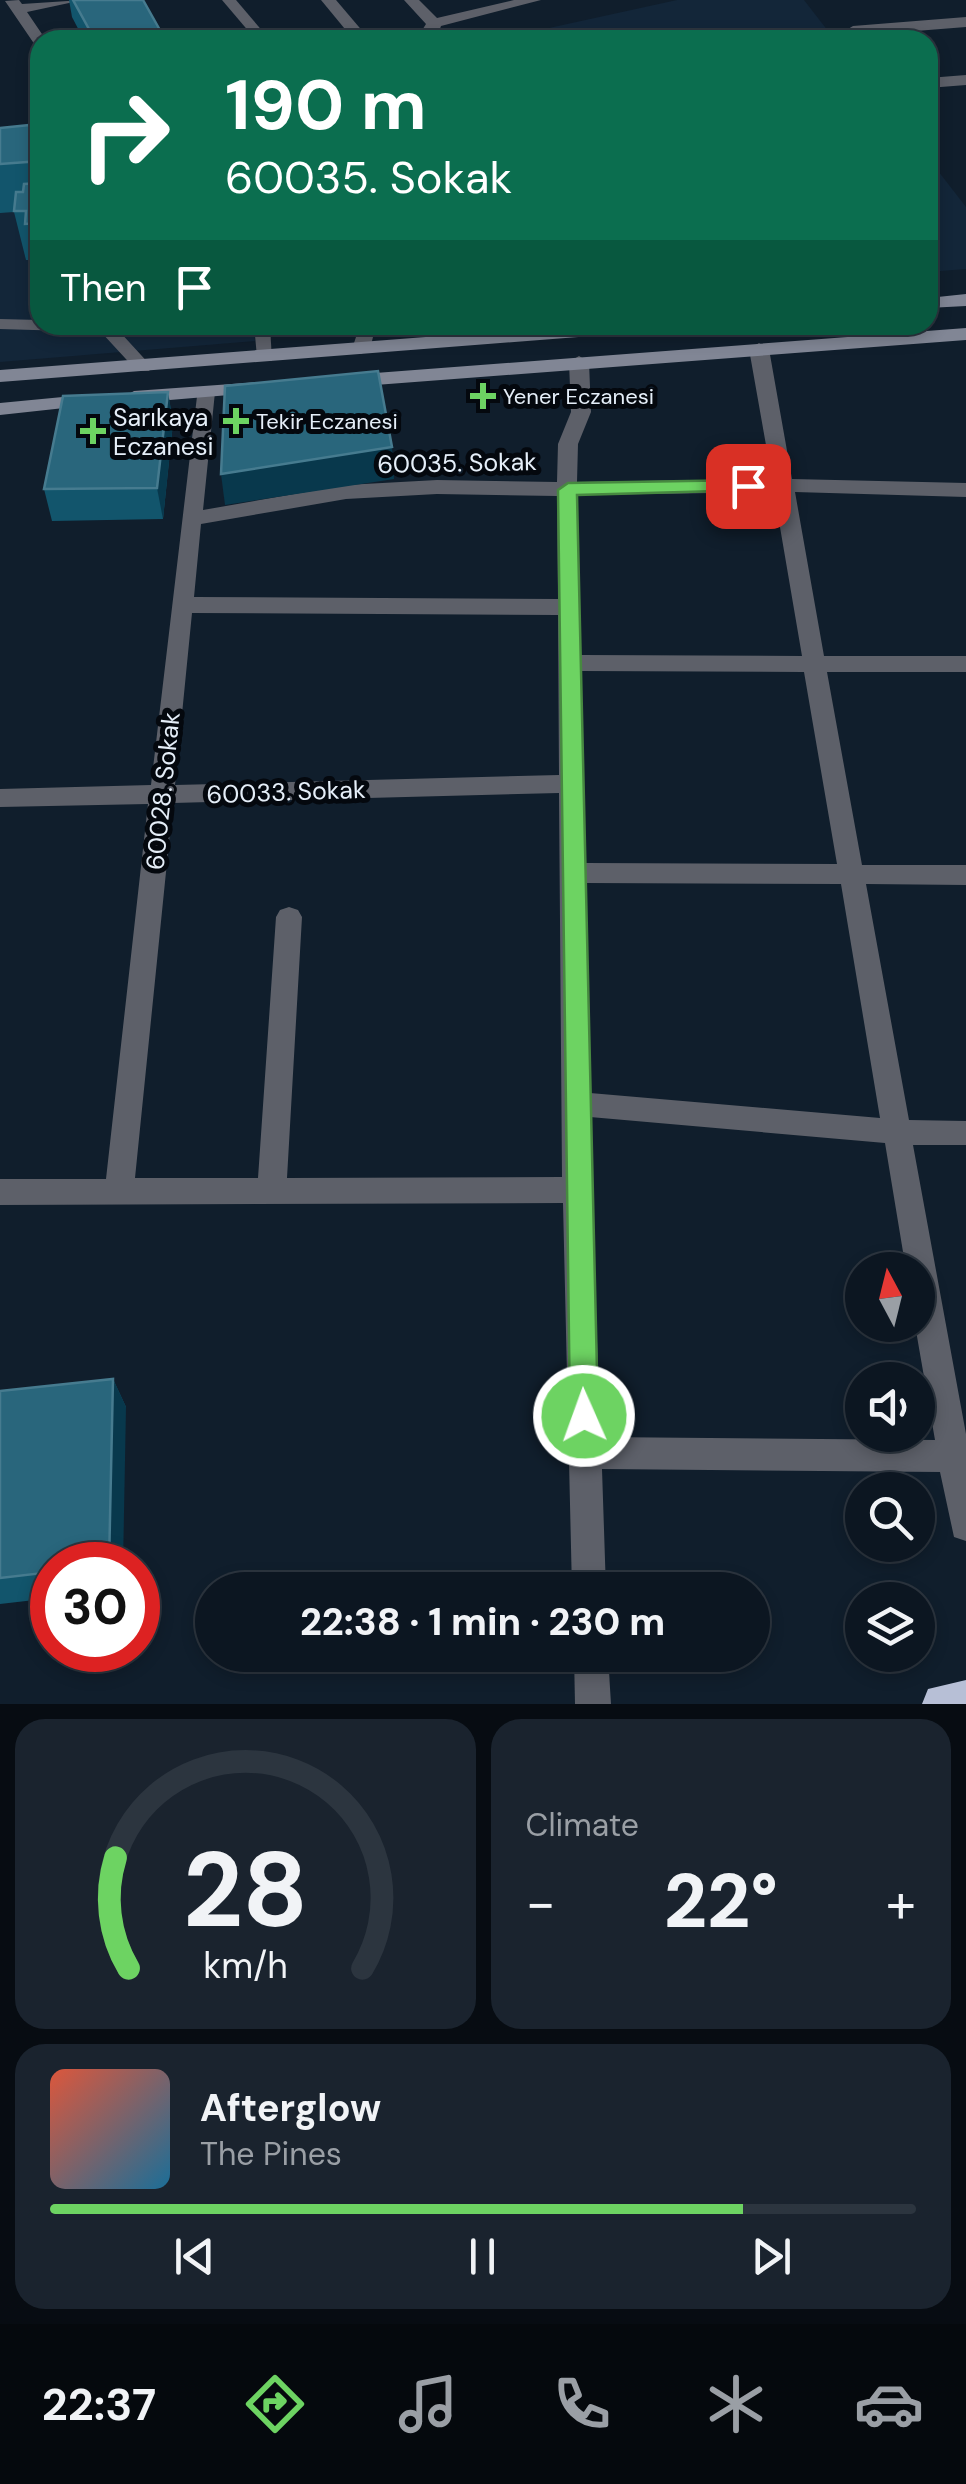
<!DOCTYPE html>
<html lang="en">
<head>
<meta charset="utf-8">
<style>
	:root { --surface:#0c1621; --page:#1a232e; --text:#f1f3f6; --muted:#9a9fa5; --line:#2c353f; --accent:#6dd362 }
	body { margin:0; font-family:"DM Sans",sans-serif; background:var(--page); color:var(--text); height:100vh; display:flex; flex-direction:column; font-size:38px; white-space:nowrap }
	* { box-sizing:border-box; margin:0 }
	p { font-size:32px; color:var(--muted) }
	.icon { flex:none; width:55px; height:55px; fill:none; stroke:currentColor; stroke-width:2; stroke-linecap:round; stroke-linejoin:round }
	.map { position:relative; height:1704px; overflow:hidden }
	.details { display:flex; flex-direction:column; gap:15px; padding:15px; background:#070c12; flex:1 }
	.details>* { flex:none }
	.hud { position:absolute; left:30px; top:30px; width:908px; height:305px; border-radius:30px; box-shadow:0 5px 15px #0003,0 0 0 2px var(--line); background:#0b6e4f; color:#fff; overflow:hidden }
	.needle { width:65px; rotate:353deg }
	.tools { position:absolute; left:845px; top:1252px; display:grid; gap:20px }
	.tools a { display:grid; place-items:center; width:90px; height:90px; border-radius:50%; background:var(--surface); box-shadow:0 5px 15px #0003,0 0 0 2px var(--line); font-size:50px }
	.speed { position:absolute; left:30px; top:1542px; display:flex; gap:20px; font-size:50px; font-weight:700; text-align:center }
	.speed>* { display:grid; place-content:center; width:130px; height:130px; border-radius:50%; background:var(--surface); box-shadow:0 5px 15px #0003,0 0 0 2px var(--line); line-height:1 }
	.speed .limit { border:15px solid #d22; background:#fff; color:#111 }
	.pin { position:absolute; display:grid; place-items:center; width:85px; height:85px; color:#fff; margin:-42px; border-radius:20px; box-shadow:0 5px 15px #0006 }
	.me { position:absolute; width:110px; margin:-55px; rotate:358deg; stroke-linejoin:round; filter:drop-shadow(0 0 8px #0008) }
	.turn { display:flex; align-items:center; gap:35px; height:210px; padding:0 30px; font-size:45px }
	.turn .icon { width:130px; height:130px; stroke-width:2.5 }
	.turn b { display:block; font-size:70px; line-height:85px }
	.then { display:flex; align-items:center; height:95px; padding:0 30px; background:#0003; gap:20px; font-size:38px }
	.big { font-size:75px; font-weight:800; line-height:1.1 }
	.details .tile { flex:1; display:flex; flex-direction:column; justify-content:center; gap:15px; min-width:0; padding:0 35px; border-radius:30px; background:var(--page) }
	.details .dial { align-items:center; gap:0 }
	.dial svg { height:260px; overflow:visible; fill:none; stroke:var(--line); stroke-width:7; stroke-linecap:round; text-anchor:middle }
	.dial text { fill:var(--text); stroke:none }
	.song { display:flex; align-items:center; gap:30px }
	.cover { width:120px; height:120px; border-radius:15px; background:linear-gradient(135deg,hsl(10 70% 55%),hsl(200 70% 35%)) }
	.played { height:10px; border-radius:5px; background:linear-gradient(90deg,var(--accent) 80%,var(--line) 80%) }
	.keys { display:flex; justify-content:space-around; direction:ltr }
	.heat { display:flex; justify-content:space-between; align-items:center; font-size:55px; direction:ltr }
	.details .tiles { flex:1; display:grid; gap:15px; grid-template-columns:1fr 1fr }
	.tile:last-child { grid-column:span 2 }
	.trip { position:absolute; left:195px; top:1572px; width:575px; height:100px; border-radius:50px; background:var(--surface); box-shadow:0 5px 15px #0003,0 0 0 2px var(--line); font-weight:800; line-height:100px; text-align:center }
	.dock { display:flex; height:160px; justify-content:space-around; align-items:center; background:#05090d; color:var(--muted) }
	.dock .icon { width:70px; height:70px }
	.dock .on { color:var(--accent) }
	.dock b { font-size:45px; color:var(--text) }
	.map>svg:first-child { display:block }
	.built { fill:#132639 }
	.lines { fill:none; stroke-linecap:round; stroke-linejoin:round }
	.lane { fill:#5d6069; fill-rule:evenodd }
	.street { fill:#5d6069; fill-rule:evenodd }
	.secondary { fill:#818695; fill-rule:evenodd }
	.highway { fill:#b7bfd6; fill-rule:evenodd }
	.wall { fill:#12556c }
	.shaded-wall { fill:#08384c }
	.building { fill:#29667c; stroke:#467b8f; stroke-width:2.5 }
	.route { fill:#6dd362; stroke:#478940; stroke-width:2.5 }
	.poi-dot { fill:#6dd362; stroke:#04080e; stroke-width:4 }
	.labels { text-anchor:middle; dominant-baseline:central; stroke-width:10; stroke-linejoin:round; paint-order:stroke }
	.far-poi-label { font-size:22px; fill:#e5eef8; stroke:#04080e; text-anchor:start }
	.poi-label { font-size:25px; fill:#e5eef8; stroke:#04080e; text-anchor:start }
	.street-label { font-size:25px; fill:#e5eef8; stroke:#04080e }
</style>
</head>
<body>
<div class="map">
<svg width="966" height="1704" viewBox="0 0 966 1704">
	<rect width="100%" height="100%" fill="#101e2c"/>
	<g class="built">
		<path d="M677,0H804L835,40H494Z"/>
		<path d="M928,158L966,207V269L928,272Z"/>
		<path d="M40,162V325H254L255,341L0,362V167Z"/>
	</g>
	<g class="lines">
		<g class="lane">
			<path d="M222,0H236L270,40H256Z"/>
			<path d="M0,319L40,320V325H146L138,330L119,331L152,367L149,371H137L101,332L0,329Z"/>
			<path d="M254,325H270L272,361H260L257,357Z"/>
			<path d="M360,325H376L370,349L361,354L352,349Z"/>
			<path d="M455,325H472L485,339L476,344L470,343Z"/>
		</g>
		<g class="street">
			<path d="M19,0L22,4L83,0L27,12L46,40H40V47L35,45L5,1Z"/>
			<path d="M321,0H336L370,40H354Z"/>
			<path d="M404,0H419L437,18L514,0H541L441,26L436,40H416L426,24Z"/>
			<path d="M966,17V27L853,36L845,31L853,26Z"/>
			<path d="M966,75V85L928,88V78Z"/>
			<path d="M759,343L769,349L792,479L966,483V497L795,492L824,656H966V672H827L862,865H966V885L866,884L909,1120L966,1121V1145H913L966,1434V1541L954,1537L940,1472L602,1469L606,1590H572L563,1203L0,1205V1179H106L148,804L0,807V789L151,785L198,388H212L215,392L203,510L346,485L437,480L557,482L558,444L571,412L569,362L579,356L589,362L591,412L578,444L577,482L772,479L749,349ZM774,492L802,656L581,655L577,495ZM437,494L557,496L558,599L194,597L201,524L346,499ZM192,613L558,615L559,775L175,785ZM581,671L804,672L837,864L585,863ZM559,793L562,1177L287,1178L302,917L298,910L289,907L280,910L276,917L258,1178H135L173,803ZM585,883L841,884L880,1118L590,1093ZM590,1117L885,1143L906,1270H918L915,1325L935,1440L600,1437Z"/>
			<path d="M574,1655H608L611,1704H575Z"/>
		</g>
		<g class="secondary">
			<path d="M966,294V306L928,308V298Z"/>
			<path d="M582,325H664L655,331L0,382V370Z"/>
			<path d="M966,328V340L349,387L339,381L349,375Z"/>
			<path d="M259,382L269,388L266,392L134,403L124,397L134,391Z"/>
			<path d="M94,394L101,396V404L0,415V403Z"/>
		</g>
		<path class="highway" d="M966,1680V1704H922L928,1689Z"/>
	</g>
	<g class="wall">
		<path d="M69,0H143L161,32L162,40H84L72,17Z"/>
		<path d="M40,124V272L36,273L33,260H26L14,212L0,213V128Z"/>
		<path d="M168,392L173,423L163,519L52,521L44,489Z"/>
		<path d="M113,1379L126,1407L52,1565V1598L0,1604V1391Z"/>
	</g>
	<g class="shaded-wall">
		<path d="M161,32L162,40H116Z"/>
		<path d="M168,392L173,423L163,519L157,488Z"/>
		<path d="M392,447L394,479L225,505L221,474Z"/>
		<path d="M113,1379L126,1407L123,1565H109Z"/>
	</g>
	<g class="building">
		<path d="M73,0H143L161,32L116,40H95Z"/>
		<path d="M40,124V161L0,164V128Z"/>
		<path d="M40,183V223L25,224L26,211H14L16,192H23L24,184Z"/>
		<path d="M378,371L392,447L221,474L225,386Z"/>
		<path d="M168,392L157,488L44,489L63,396Z"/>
		<path d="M113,1379L109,1565H52V1572L0,1578V1391Z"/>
	</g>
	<path class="route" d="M748,480L754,482V490L577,495L598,1416L594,1426L584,1430L574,1426L570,1416L558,490L568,483Z"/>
	<g class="poi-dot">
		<path d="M478 381h10v10h10v10h-10v10h-10v-10h-10v-10h10z"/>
		<path d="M231 406h10v10h10v10h-10v10h-10v-10h-10v-10h10z"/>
		<path d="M88 416h10v10h10v10h-10v10h-10v-10h-10v-10h10z"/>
	</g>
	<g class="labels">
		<g class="far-poi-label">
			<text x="503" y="396">Yener Eczanesi</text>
			<text x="256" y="421">Tekir Eczanesi</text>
		</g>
		<g class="poi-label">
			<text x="113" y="417">Sarıkaya<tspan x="113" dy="29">Eczanesi</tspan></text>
		</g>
		<g class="street-label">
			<text transform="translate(457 463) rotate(-1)">60035. Sokak</text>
			<text transform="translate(163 791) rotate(-84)">60028. Sokak</text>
			<text transform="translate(286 792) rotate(-2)">60033. Sokak</text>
		</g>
	</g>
</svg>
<div class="tools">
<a><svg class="needle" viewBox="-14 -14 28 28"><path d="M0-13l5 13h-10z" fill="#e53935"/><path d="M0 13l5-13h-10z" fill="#9a9fa5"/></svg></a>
<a><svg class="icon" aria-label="sound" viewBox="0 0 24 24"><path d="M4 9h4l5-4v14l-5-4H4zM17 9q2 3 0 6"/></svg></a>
<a><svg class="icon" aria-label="search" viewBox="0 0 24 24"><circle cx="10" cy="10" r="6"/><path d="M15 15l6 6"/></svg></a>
<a><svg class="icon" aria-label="layers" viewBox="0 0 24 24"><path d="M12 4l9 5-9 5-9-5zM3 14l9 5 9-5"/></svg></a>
</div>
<div class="speed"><div class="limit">30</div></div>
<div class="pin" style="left:748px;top:486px;background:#d93025"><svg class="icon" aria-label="arrive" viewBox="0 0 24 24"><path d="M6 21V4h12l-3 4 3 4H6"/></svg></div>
<svg class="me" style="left:584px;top:1416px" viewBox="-20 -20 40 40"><circle r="17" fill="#6dd362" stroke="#fff" stroke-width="3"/><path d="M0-11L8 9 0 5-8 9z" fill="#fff"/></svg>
<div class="trip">22:38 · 1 min · 230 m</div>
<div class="hud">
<div class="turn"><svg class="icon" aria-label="right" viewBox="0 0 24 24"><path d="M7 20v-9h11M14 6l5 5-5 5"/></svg><div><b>190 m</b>60035. Sokak</div></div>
<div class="then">Then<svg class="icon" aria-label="arrive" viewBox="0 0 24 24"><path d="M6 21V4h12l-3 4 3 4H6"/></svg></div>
</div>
</div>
<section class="details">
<div class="tiles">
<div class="tile dial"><svg viewBox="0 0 100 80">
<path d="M14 69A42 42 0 1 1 86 69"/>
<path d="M14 69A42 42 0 0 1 10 35" stroke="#6dd362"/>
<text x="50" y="56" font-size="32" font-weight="700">28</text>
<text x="50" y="72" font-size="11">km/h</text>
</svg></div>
<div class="tile"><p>Climate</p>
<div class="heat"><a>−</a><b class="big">22°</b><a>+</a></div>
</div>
<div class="tile">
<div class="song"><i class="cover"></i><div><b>Afterglow</b><p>The Pines</p></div></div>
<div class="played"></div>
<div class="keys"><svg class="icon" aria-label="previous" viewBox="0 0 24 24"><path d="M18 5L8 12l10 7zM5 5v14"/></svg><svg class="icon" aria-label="pause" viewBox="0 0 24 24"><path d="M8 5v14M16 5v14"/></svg><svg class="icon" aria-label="next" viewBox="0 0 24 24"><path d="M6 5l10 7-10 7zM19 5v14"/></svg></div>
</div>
</div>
</section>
<nav class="dock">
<b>22:37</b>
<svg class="icon on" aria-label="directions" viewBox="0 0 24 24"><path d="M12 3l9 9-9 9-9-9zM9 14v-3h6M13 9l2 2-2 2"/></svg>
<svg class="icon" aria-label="music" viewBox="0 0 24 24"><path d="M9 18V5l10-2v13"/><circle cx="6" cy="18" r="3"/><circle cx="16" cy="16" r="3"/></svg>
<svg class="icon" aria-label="phone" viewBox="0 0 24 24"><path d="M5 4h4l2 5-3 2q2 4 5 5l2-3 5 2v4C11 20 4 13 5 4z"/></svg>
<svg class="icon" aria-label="climate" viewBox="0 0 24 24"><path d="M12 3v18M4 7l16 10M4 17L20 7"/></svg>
<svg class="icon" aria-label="car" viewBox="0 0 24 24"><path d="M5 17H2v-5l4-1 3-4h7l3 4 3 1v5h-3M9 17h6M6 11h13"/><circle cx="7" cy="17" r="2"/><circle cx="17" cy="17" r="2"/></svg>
</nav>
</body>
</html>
